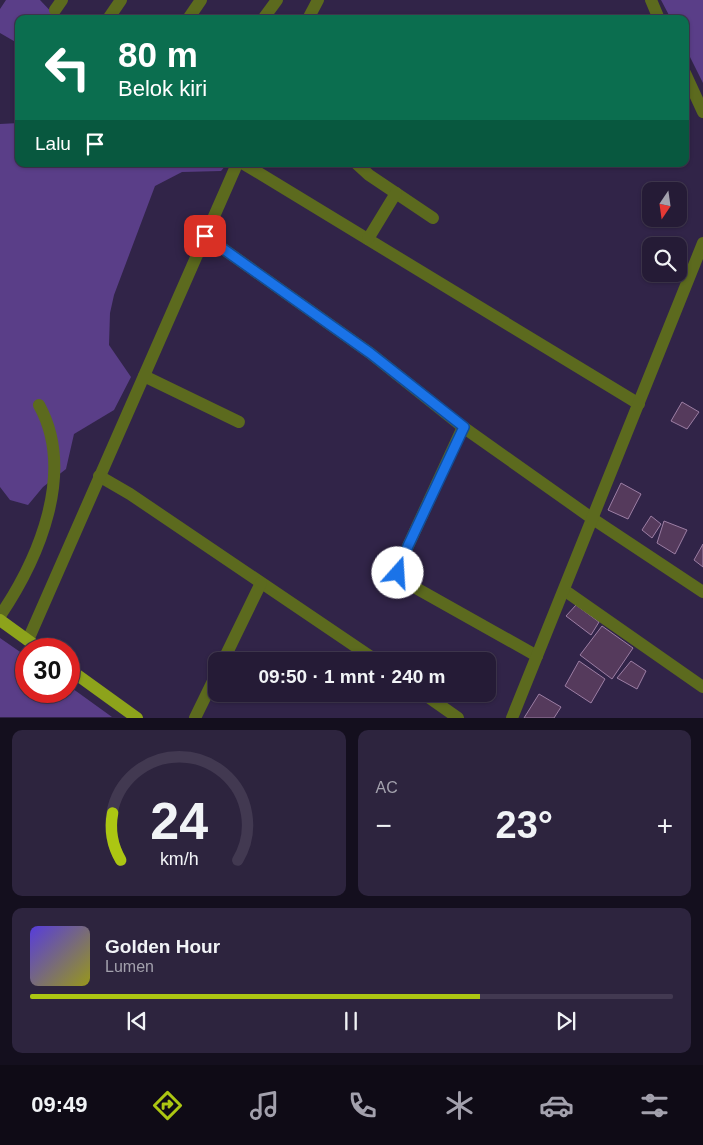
<!DOCTYPE html>
<html lang="id">
<head>
<meta charset="utf-8">
<style>
	:root { --surface:#251b36; --page:#2d243e; --text:#f1f3f6; --muted:#a3a1ad; --line:#423951; --accent:#acc612 }
	body { margin:0; font-family:Arial,sans-serif; background:var(--page); color:var(--text); height:100vh; display:flex; flex-direction:column; font-size:19px; white-space:nowrap }
	* { box-sizing:border-box; margin:0 }
	p { font-size:16px; color:var(--muted) }
	.icon { flex:none; width:28px; height:28px; fill:none; stroke:currentColor; stroke-width:2; stroke-linecap:round; stroke-linejoin:round }
	.map { position:relative; height:718px; overflow:hidden }
	.panel { display:flex; flex-direction:column; gap:12px; padding:12px; background:#140f1e; flex:1 }
	.panel>* { flex:none }
	.hud { position:absolute; left:15px; top:15px; width:674px; height:152px; border-radius:10px; box-shadow:0 1px 4px #0004,0 0 0 1px var(--line); background:#0b6e4f; color:#fff; overflow:hidden }
	.needle { width:32px; rotate:193deg }
	.controls { position:absolute; left:642px; top:182px; display:grid; gap:10px }
	.controls a { display:grid; place-items:center; width:45px; height:45px; border-radius:10px; background:var(--surface); box-shadow:0 1px 4px #0004,0 0 0 1px var(--line); font-size:25px }
	.speed { position:absolute; left:15px; top:638px; display:flex; gap:10px; font-size:25px; font-weight:700; text-align:center }
	.speed>* { display:grid; place-content:center; width:65px; height:65px; border-radius:50%; background:var(--surface); box-shadow:0 1px 4px #0004,0 0 0 1px var(--line); line-height:1 }
	.speed .limit { border:8px solid #d22; background:#fff; color:#111 }
	.pin { position:absolute; display:grid; place-items:center; width:42px; height:42px; color:#fff; margin:-21px; border-radius:10px; box-shadow:0 2px 8px #0006 }
	.me { position:absolute; width:55px; margin:-28px; rotate:19deg; stroke-linejoin:round; filter:drop-shadow(0 0 4px #0008) }
	.turn { display:flex; align-items:center; gap:18px; height:105px; padding:0 20px; font-size:22px }
	.turn .icon { width:65px; height:65px; stroke-width:2.5 }
	.turn b { display:block; font-size:35px; line-height:42px }
	.then { display:flex; align-items:center; height:48px; padding:0 20px; background:#0003; gap:10px; font-size:19px }
	.big { font-size:38px; font-weight:700; line-height:1.1 }
	.panel .card { flex:1; display:flex; flex-direction:column; justify-content:center; gap:8px; min-width:0; padding:0 18px; border-radius:10px; background:var(--page) }
	.panel .dial { align-items:center; gap:0 }
	.dial svg { height:130px; overflow:visible; fill:none; stroke:var(--line); stroke-width:7; stroke-linecap:round; text-anchor:middle }
	.dial text { fill:var(--text); stroke:none }
	.song { display:flex; align-items:center; gap:15px }
	.cover { width:60px; height:60px; border-radius:8px; background:linear-gradient(135deg,hsl(250 70% 55%),hsl(60 70% 35%)) }
	.played { height:5px; border-radius:2px; background:linear-gradient(90deg,var(--accent) 70%,var(--line) 70%) }
	.keys { display:flex; justify-content:space-around; direction:ltr }
	.heat { display:flex; justify-content:space-between; align-items:center; font-size:28px; direction:ltr }
	.panel .tiles { flex:1; display:grid; gap:12px; grid-template-columns:1fr 1fr }
	.card:last-child { grid-column:span 2 }
	.trip { position:absolute; left:208px; top:652px; width:288px; height:50px; border-radius:10px; background:var(--surface); box-shadow:0 1px 4px #0004,0 0 0 1px var(--line); font-weight:700; line-height:50px; text-align:center }
	.menu { display:flex; height:80px; justify-content:space-around; align-items:center; background:#0f0b16; color:var(--muted) }
	.menu .icon { width:35px; height:35px }
	.menu .current { color:var(--accent) }
	.menu b { font-size:22px; color:var(--text) }
	.map>svg:first-child { display:block }
	.green { fill:#5a3e88 }
	.building { fill:#553a5c; stroke:#9c7ea4 }
	.lines { fill:none; stroke-linecap:round; stroke-linejoin:round }
	.minor { stroke:#5c6a1e; stroke-width:12 }
	.major { stroke:#8da31b; stroke-width:12 }
	.route-casing { stroke:#114b97; stroke-width:12 }
	.route { stroke:#1a73e8; stroke-width:9 }
</style>
</head>
<body>
<div class="map">
<svg width="703" height="718" viewBox="0 0 703 718">
	<rect width="100%" height="100%" fill="#312448"/>
	<g class="green">
		<path d="M6,0H40L58,19H19V44L0,33V9Z"/>
		<path d="M661,0H703V83L685,47V19H671Z"/>
		<path d="M19,123V164H227L221,171L182,172L155,186L114,295L110,313L109,345L131,377L114,410L74,434L66,469L43,487L28,505L10,500L0,487V124Z"/>
		<path d="M0,638L26,656V691H69V686L112,717H0Z"/>
	</g>
	<g class="building">
		<path d="M682,402L699,412L687,429L671,421Z"/>
		<path d="M621,483L641,494L628,519L608,510Z"/>
		<path d="M651,516L661,524L652,538L642,530Z"/>
		<path d="M664,521L687,530L675,554L657,543Z"/>
		<path d="M703,544V567L694,560Z"/>
		<path d="M576,605L599,622L591,635L566,616Z"/>
		<path d="M602,626L633,648L612,679L580,655Z"/>
		<path d="M579,661L605,679L591,703L565,686Z"/>
		<path d="M631,661L646,671L637,689L617,678Z"/>
		<path d="M539,694L561,707L554,718H524Z"/>
	</g>
	<g class="lines">
		<g class="minor">
			<path d="M651,0L659,19"/>
			<path d="M55,10L62,0"/>
			<path d="M108,19L121,0"/>
			<path d="M188,19L201,0"/>
			<path d="M263,19L277,0"/>
			<path d="M308,19L318,0"/>
			<path d="M685,73L703,112"/>
			<path d="M244,164L639,404"/>
			<path d="M357,164L369,175L433,218"/>
			<path d="M205,236L370,353L463,427L593,519L703,592"/>
			<path d="M368,239L396,193"/>
			<path d="M144,376L239,422"/>
			<path d="M463,427L408,546L398,573L407,583L537,656"/>
			<path d="M99,476L130,494L377,661"/>
			<path d="M564,590L703,687"/>
			<path d="M0,616C39,558 76,472 39,405"/>
			<path d="M28,640L237,164"/>
			<path d="M223,661L261,583"/>
			<path d="M424,694L458,718"/>
			<path d="M195,718L216,675"/>
			<path d="M512,718L703,243"/>
		</g>
		<g class="major">
			<path d="M0,620L40,649"/>
			<path d="M69,669L137,718"/>
		</g>
	</g>
	<g class="lines">
		<defs>
			<path id="route" d="M205,236L370,353L464,427L408,546L398,573"/>
		</defs>
		<use href="#route" class="route-casing"/>
		<use href="#route" class="route"/>
	</g>
</svg>
<div class="controls">
<a><svg class="needle" viewBox="-14 -14 28 28"><path d="M0-13l5 13h-10z" fill="#e53935"/><path d="M0 13l5-13h-10z" fill="#a3a1ad"/></svg></a>
<a><svg class="icon" aria-label="search" viewBox="0 0 24 24"><circle cx="10" cy="10" r="6"/><path d="M15 15l6 6"/></svg></a>
</div>
<div class="speed"><div class="limit">30</div></div>
<div class="pin" style="left:205px;top:236px;background:#d93025"><svg class="icon" aria-label="arrive" viewBox="0 0 24 24"><path d="M6 21V4h12l-3 4 3 4H6"/></svg></div>
<svg class="me" style="left:398px;top:573px" viewBox="-20 -20 40 40"><circle r="19" fill="#fff"/><path d="M0-13L10 11 0 6-10 11z" fill="#1a73e8"/></svg>
<div class="trip">09:50 · 1 mnt · 240 m</div>
<div class="hud">
<div class="turn"><svg class="icon" aria-label="left" viewBox="0 0 24 24"><path d="M17 20v-9H6M10 6l-5 5 5 5"/></svg><div><b>80 m</b>Belok kiri</div></div>
<div class="then">Lalu<svg class="icon" aria-label="arrive" viewBox="0 0 24 24"><path d="M6 21V4h12l-3 4 3 4H6"/></svg></div>
</div>
</div>
<section class="panel">
<div class="tiles">
<div class="card dial"><svg viewBox="0 0 100 80">
<path d="M14 69A42 42 0 1 1 86 69"/>
<path d="M14 69A42 42 0 0 1 9 40" stroke="#acc612"/>
<text x="50" y="56" font-size="32" font-weight="700">24</text>
<text x="50" y="72" font-size="11">km/h</text>
</svg></div>
<div class="card"><p>AC</p>
<div class="heat"><a>−</a><b class="big">23°</b><a>+</a></div>
</div>
<div class="card">
<div class="song"><i class="cover"></i><div><b>Golden Hour</b><p>Lumen</p></div></div>
<div class="played"></div>
<div class="keys"><svg class="icon" aria-label="previous" viewBox="0 0 24 24"><path d="M18 5L8 12l10 7zM5 5v14"/></svg><svg class="icon" aria-label="pause" viewBox="0 0 24 24"><path d="M8 5v14M16 5v14"/></svg><svg class="icon" aria-label="next" viewBox="0 0 24 24"><path d="M6 5l10 7-10 7zM19 5v14"/></svg></div>
</div>
</div>
</section>
<nav class="menu">
<b>09:49</b>
<svg class="icon current" aria-label="directions" viewBox="0 0 24 24"><path d="M12 3l9 9-9 9-9-9zM9 14v-3h6M13 9l2 2-2 2"/></svg>
<svg class="icon" aria-label="music" viewBox="0 0 24 24"><path d="M9 18V5l10-2v13"/><circle cx="6" cy="18" r="3"/><circle cx="16" cy="16" r="3"/></svg>
<svg class="icon" aria-label="phone" viewBox="0 0 24 24"><path d="M5 4h4l2 5-3 2q2 4 5 5l2-3 5 2v4C11 20 4 13 5 4z"/></svg>
<svg class="icon" aria-label="climate" viewBox="0 0 24 24"><path d="M12 3v18M4 7l16 10M4 17L20 7"/></svg>
<svg class="icon" aria-label="car" viewBox="0 0 24 24"><path d="M5 17H2v-5l4-1 3-4h7l3 4 3 1v5h-3M9 17h6M6 11h13"/><circle cx="7" cy="17" r="2"/><circle cx="17" cy="17" r="2"/></svg>
<svg class="icon" aria-label="filters" viewBox="0 0 24 24"><path d="M4 7h16M4 17h16"/><circle cx="9" cy="7" r="2"/><circle cx="15" cy="17" r="2"/></svg>
</nav>
</body>
</html>
